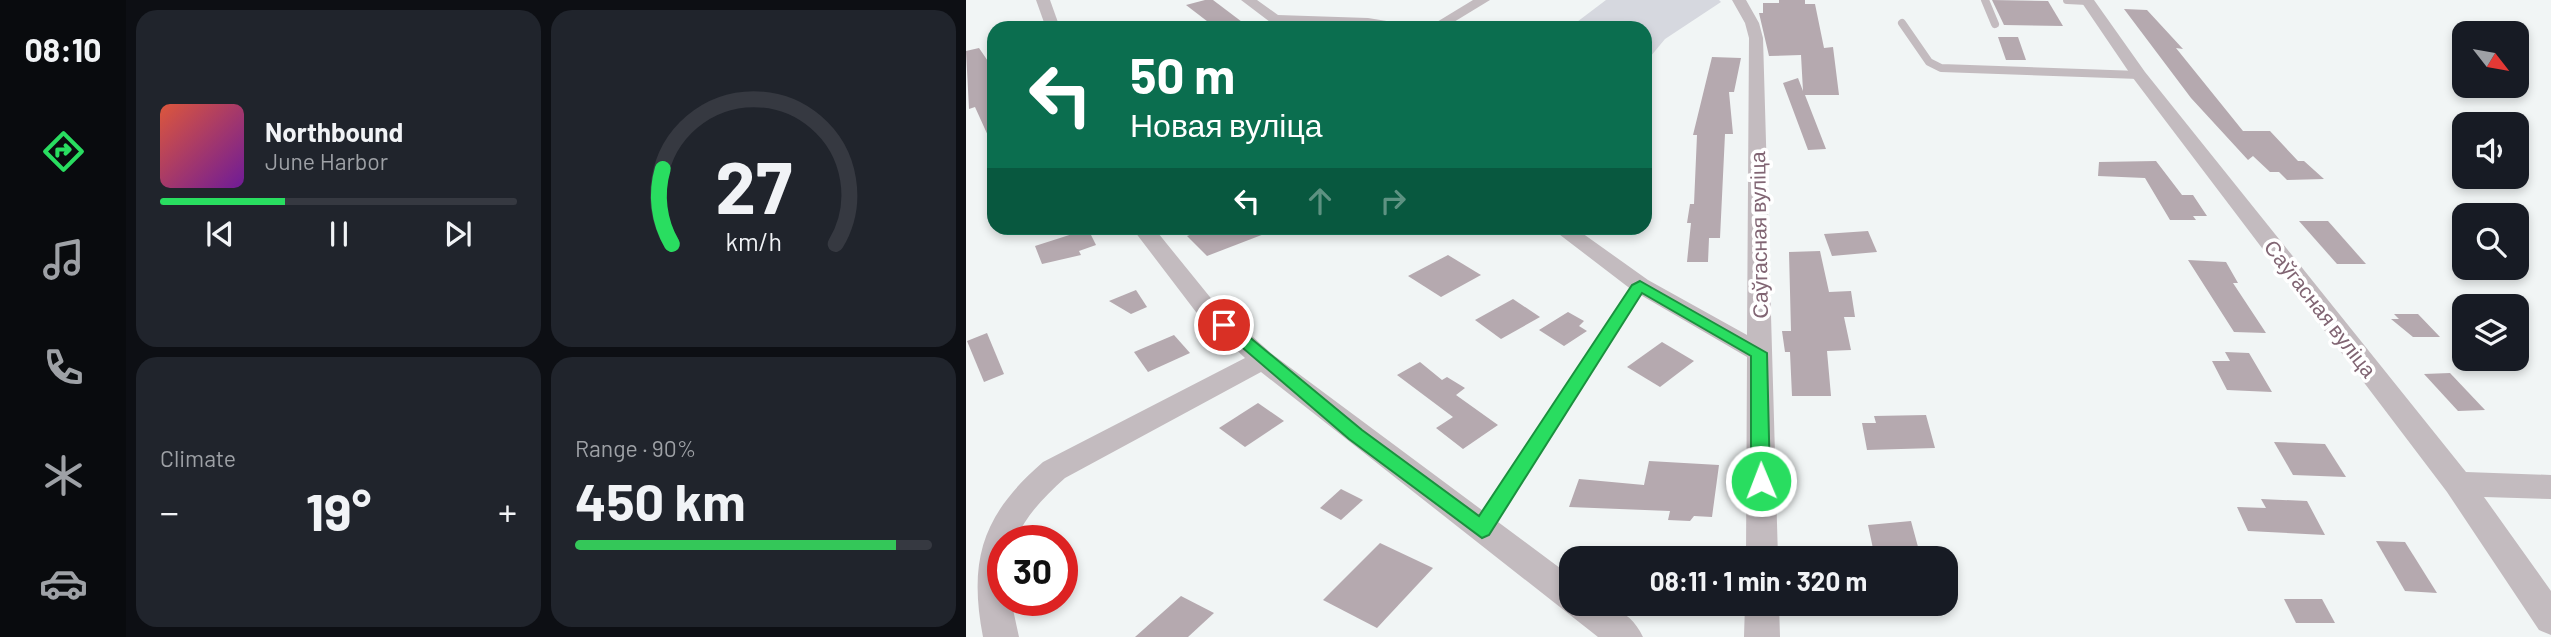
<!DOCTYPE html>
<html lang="en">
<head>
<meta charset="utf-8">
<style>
	:root { --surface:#171b24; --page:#20242c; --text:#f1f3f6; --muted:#9ea1a6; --line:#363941; --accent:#29dd60 }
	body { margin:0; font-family:Barlow,sans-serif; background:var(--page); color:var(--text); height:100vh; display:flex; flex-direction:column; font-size:26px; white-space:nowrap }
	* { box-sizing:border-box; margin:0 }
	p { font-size:23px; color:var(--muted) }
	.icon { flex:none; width:38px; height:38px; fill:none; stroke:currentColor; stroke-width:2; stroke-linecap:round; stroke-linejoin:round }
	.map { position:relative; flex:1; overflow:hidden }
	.side { display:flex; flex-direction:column; gap:10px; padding:10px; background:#0d0f14; width:840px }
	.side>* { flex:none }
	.hud { position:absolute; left:21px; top:21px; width:665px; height:214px; border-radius:21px; box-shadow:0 4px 10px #0003; background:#0b6e4f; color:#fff; overflow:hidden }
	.needle { width:46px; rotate:121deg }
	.controls { position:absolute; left:1486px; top:21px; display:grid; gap:14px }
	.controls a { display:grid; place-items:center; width:77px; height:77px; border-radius:14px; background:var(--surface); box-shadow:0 4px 10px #0003; font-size:35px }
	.speed { position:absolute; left:21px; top:525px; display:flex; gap:14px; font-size:35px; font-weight:700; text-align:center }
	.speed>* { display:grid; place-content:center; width:91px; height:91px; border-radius:50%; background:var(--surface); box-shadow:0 4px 10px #0003; line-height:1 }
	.speed .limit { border:10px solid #d22; background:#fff; color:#111 }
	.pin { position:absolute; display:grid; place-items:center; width:60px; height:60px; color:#fff; margin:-30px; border:4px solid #fff; border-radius:50%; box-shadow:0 2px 7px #0007 }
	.me { position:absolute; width:77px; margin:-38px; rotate:359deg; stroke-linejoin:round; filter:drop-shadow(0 0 5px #0008) }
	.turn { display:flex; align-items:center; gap:24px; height:147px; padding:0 28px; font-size:32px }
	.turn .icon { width:91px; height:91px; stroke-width:2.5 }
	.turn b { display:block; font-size:49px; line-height:60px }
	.lanes { display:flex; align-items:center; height:66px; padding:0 28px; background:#0003; justify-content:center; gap:35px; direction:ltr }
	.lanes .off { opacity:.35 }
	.big { font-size:52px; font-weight:700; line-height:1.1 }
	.side .card { flex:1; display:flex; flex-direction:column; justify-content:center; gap:10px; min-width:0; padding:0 24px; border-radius:21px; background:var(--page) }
	.side .dial { align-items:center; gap:0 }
	.dial svg { height:182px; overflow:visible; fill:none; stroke:var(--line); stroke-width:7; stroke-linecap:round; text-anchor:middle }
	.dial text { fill:var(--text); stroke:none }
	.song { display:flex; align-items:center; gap:21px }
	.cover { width:84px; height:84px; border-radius:10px; background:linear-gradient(135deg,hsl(10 70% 55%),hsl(280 70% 35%)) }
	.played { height:7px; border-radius:4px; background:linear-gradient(90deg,var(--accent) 35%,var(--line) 35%) }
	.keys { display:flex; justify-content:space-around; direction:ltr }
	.heat { display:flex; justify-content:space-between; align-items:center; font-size:38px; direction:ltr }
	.charge { height:10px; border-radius:5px; background:linear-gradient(90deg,#34c759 90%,var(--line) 0) }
	.side .tiles { flex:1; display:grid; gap:10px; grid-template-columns:repeat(2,1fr) }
	.trip { position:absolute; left:593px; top:546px; width:399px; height:70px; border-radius:21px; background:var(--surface); box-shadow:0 4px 10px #0003; font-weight:700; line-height:70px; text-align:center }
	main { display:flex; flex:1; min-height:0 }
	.menu { display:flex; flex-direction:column; width:126px; justify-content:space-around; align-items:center; background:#090b0e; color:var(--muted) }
	.menu .icon { width:49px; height:49px }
	.menu .selected { color:var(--accent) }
	.menu b { font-size:32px; color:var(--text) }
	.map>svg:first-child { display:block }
	.green { fill:#d6d8df }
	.building { fill:#b5a9af }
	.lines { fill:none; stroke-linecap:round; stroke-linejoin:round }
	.service-far2 { stroke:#c3bbbf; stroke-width:8 }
	.service-far1 { stroke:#c3bbbf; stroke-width:12 }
	.service { stroke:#c3bbbf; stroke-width:16 }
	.minor { fill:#c3bbbf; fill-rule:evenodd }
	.route { fill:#29dd60; stroke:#1b903e; stroke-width:2 }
	.labels { text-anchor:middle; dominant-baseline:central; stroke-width:7; stroke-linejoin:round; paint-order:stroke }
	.street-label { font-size:21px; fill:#816573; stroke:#fff }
</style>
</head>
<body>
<main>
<nav class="menu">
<b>08:10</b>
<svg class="icon selected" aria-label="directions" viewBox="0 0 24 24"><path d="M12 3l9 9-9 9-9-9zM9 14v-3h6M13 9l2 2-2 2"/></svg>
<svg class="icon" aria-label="music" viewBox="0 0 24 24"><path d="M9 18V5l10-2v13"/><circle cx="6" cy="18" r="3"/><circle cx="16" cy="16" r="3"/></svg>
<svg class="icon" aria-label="phone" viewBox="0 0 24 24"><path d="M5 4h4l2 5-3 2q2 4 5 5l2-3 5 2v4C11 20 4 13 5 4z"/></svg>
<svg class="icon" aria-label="climate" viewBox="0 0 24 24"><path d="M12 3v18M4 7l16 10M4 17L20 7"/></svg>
<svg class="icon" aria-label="car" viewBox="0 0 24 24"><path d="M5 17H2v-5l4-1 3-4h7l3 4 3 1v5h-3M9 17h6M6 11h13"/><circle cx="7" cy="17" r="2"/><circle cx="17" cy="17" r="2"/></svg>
</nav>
<section class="side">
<div class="tiles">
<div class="card">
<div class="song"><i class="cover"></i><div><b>Northbound</b><p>June Harbor</p></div></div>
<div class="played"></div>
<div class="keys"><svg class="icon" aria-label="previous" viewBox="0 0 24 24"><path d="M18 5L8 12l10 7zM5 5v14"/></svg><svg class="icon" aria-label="pause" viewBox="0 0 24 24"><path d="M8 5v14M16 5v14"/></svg><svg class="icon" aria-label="next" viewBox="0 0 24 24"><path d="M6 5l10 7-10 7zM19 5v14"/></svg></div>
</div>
<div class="card dial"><svg viewBox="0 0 100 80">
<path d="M14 69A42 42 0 1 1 86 69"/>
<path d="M14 69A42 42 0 0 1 10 36" stroke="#29dd60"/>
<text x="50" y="56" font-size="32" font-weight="700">27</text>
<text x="50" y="72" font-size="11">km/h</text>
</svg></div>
<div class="card"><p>Climate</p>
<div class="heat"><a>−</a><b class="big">19°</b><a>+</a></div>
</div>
<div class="card"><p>Range · 90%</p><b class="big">450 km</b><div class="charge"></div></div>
</div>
</section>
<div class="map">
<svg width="1585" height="637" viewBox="0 0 1585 637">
	<rect width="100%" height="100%" fill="#f1f5f5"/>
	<path class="green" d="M640,0H753L755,2L699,39L679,63V28H603Z"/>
	<g class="building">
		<path d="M239,0H247L284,28H250L220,5Z"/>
		<path d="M813,0H839V4H849L858,48L867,47L873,95H839L860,149L842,150L817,83L832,78L837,91L835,55L803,56L793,13H797V3H813Z"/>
		<path d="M1026,0L1082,1L1097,26L1038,25Z"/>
		<path d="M1158,9L1181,10L1217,49L1210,48L1277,131H1304L1332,161H1338L1358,179L1321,180L1313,172H1304L1287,156L1282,160L1225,98Z"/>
		<path d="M1032,37H1052L1060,60H1040Z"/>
		<path d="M13,48L28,70V149L9,107L3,109L0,51Z"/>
		<path d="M746,57L775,58L768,92H763L767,134H759L754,238H743L742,262H721L725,223H721L724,204H728L731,135H727Z"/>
		<path d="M1190,161L1216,195H1227L1241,216H1227L1230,220H1204L1179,178L1132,176L1133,162Z"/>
		<path d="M1333,221H1362L1400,264H1371Z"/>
		<path d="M243,228H311V229L241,256L221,236Z"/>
		<path d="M122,229L130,245L113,251L115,255L76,264L69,246Z"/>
		<path d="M902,231L911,252L866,256L858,234Z"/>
		<path d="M854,251L863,292L885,291L889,317H878L885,350L861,351L865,396H826L824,352H819L816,331H825L823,252Z"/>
		<path d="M482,255L515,275L475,297L442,276Z"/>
		<path d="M1222,260L1260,262L1272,283H1267L1300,333L1268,332Z"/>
		<path d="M170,290L181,307L165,314L143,301Z"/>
		<path d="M547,299L574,317L535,339L509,320Z"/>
		<path d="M602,312L618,321L613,326L621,331L598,346L573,330Z"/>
		<path d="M1428,314H1452L1474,337H1447L1425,319H1433Z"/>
		<path d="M21,333L38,374L18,382L1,341Z"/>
		<path d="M208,335L224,353L182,372L168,352Z"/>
		<path d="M696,342L728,361L694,387L661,367Z"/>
		<path d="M1259,352L1283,353L1306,392L1261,390L1246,361H1264Z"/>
		<path d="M454,362L476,380L481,377L499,388L490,395L532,425L497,449L470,428L487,417L431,375Z"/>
		<path d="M1484,373L1519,410L1492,411L1458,374Z"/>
		<path d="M292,403L318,421L279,447L253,428Z"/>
		<path d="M960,415L969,448L901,450L896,423H910L908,416Z"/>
		<path d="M1308,442L1359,444L1380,477L1327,475Z"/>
		<path d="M683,461L753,465L746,517L728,516L724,521L702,520L704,511L603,507L613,479L678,485Z"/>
		<path d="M375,489L397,500L375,520L354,508Z"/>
		<path d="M1295,499L1341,501L1359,535L1282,531L1271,507L1300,508Z"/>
		<path d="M945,521L955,558H909L902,525Z"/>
		<path d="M1410,541L1439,542L1471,593L1439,591Z"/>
		<path d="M414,543L467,568L411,628L357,600Z"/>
		<path d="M215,596L248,613L222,637H169Z"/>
		<path d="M1318,599H1356L1369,623H1330Z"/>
	</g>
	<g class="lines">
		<g class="service-far2">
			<path d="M1019,0L1029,24"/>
			<path d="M1101,0L1121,1"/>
			<path d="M936,23L963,62L975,68L1173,75"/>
		</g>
		<path class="service-far1" d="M589,417L674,285"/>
		<path class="service" d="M516,529L590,415"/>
		<g class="minor">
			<path d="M70,0H84L94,28H80Z"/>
			<path d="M275,0H291L312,15L402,18L439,24L446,28L324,24L328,28H312Z"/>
			<path d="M507,0H524L478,28H461Z"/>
			<path d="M766,0H780L793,23L797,38L812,558H780L781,357L666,290L585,228H609L682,280L781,335L783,38L779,23Z"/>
			<path d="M1114,0H1128L1179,72L1500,472L1585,475V499L1518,497L1585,591V635L1573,630L1481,492L1167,78Z"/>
			<path d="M166,228H188L248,302L306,354L606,577V604C636,604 662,605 677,637H632L295,372L99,478C78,497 60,515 49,541H37V600H45L53,637H17C2,559 17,514 77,462L279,358L230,312Z"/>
			<path d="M779,604H813L814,637H778Z"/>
		</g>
	</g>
	<path class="route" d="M674,281L801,353L804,481L802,487H788L785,481V356L676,293L523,535L516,538L383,439L250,325L258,320L264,321L396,430L513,516L666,285Z"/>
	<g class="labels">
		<g class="street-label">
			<text transform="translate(792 235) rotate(-91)">Саўгасная вуліца</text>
			<text transform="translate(1355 308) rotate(52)">Саўгасная вуліца</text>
		</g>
	</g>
</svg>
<div class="controls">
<a><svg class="needle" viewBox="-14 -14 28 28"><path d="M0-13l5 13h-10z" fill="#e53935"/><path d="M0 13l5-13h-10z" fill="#9ea1a6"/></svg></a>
<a><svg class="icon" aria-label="sound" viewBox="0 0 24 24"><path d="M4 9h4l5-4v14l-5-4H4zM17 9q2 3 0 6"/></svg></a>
<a><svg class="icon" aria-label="search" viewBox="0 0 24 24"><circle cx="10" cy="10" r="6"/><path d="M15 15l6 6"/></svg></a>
<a><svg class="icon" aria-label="layers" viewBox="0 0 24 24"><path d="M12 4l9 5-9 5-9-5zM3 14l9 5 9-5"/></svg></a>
</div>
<div class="speed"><div class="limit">30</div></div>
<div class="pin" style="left:258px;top:325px;background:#d93025"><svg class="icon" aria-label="arrive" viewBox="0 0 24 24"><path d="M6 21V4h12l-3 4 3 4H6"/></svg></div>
<svg class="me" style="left:795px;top:481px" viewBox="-20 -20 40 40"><circle r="17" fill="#29dd60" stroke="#fff" stroke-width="3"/><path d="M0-11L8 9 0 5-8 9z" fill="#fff"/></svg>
<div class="trip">08:11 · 1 min · 320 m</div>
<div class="hud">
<div class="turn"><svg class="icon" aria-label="left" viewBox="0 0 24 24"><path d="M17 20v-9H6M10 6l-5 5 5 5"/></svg><div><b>50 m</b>Новая вуліца</div></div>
<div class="lanes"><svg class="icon" aria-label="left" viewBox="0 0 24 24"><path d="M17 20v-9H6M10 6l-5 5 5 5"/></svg><svg class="icon off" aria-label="ahead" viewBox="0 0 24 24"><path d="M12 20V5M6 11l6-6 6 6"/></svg><svg class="icon off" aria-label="right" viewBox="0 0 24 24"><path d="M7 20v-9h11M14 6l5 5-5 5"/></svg></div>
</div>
</div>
</main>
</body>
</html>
